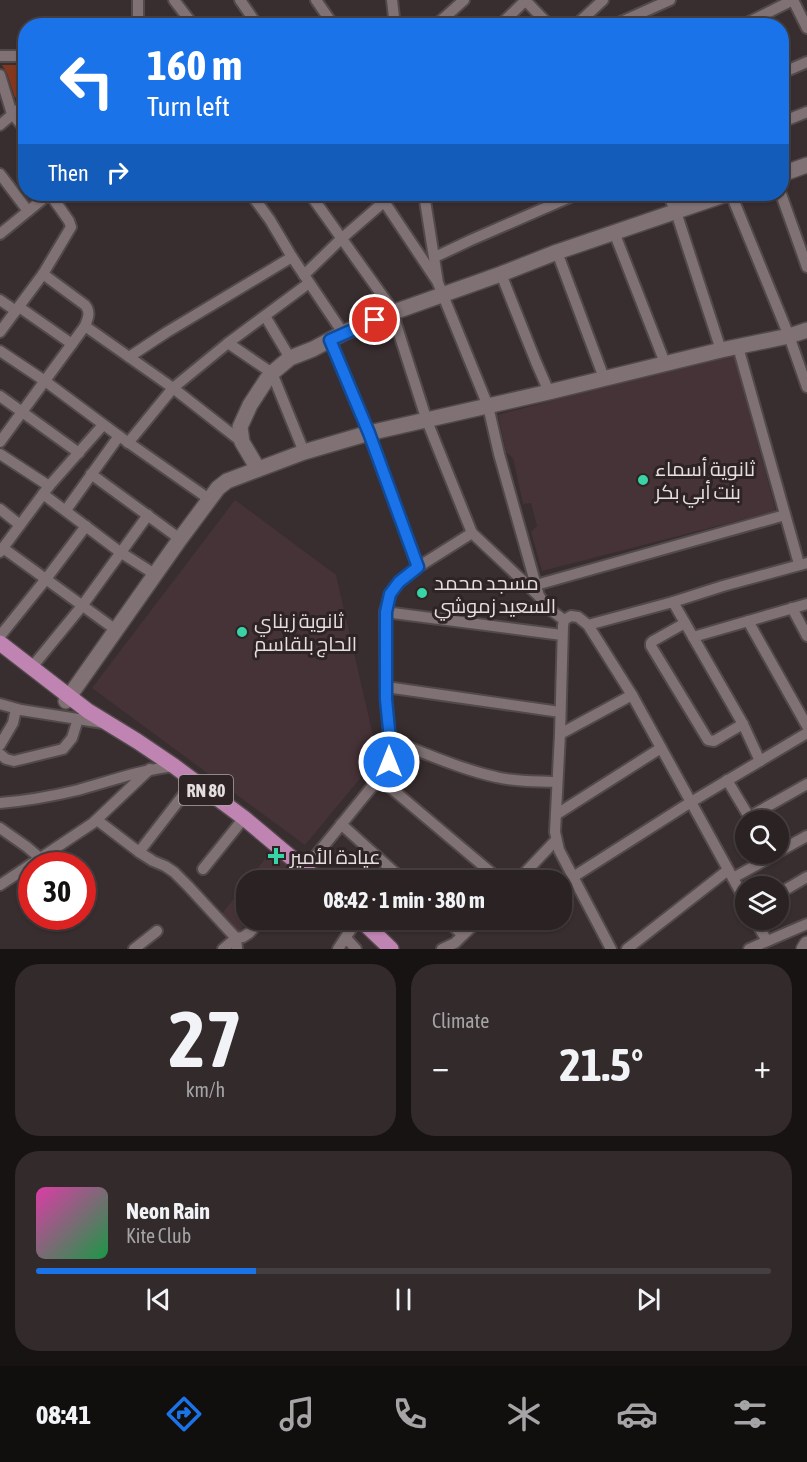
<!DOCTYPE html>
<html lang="en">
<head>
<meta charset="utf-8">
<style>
	:root { --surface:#2a2223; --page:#322a2b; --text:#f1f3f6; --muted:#a5a4a6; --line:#463f41; --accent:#1a73e8 }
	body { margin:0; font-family:"Asap Condensed",Cairo,sans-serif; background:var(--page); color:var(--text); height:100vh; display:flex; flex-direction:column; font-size:22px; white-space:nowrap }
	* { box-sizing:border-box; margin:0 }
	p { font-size:20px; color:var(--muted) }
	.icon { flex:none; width:33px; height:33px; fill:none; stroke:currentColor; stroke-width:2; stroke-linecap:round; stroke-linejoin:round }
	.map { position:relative; height:949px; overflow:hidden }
	.side { display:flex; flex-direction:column; gap:15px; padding:15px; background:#171313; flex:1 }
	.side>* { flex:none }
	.hud { position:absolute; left:18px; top:18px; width:771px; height:183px; border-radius:24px; box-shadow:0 2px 4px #0004,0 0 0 2px var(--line); background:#1a73e8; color:#fff; overflow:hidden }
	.tools { position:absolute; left:735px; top:810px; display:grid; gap:12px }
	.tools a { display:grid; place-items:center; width:54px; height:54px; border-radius:50%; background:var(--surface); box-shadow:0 2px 4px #0004,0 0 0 2px var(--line); font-size:30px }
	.speed { position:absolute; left:18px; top:852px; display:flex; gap:12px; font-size:30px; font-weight:700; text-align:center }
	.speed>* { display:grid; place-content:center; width:78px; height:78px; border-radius:50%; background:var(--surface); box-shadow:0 2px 4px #0004,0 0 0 2px var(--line); line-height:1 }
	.speed .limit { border:9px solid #d22; background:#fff; color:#111 }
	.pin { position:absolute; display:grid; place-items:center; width:51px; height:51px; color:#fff; margin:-26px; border:3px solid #fff; border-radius:50%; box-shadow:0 2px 6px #0007 }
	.me { position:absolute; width:66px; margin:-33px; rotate:0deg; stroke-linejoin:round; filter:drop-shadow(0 0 4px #0008) }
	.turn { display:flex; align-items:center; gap:21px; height:126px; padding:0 30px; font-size:27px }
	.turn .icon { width:78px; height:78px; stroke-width:2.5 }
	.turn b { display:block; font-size:42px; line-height:51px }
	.then { display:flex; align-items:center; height:57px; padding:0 30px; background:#0003; gap:12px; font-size:22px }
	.big { font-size:45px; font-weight:700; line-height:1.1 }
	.side .card { flex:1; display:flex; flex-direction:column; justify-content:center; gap:9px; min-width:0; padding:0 21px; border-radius:24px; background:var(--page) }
	.side .dial { align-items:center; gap:0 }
	.dial b { font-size:78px; line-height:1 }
	.song { display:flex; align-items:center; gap:18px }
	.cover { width:72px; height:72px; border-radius:9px; background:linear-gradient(135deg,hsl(320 70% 55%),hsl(140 70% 35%)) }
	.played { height:6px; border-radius:3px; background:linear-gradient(90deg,var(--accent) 30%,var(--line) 30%) }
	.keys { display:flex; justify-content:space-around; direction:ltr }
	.heat { display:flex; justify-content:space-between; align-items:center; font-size:33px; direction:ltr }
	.side .tiles { flex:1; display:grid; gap:15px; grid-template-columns:1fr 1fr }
	.card:last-child { grid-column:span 2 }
	.trip { position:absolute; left:236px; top:870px; width:336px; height:60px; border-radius:24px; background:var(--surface); box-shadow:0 2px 4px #0004,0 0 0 2px var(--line); font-weight:700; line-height:60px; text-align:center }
	.tab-bar { display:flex; height:96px; justify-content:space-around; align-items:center; background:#110e0e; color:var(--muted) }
	.tab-bar .icon { width:42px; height:42px }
	.tab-bar .active { color:var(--accent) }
	.tab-bar b { font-size:27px; color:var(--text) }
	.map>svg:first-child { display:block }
	.built { fill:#463337 }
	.building { fill:#83371f }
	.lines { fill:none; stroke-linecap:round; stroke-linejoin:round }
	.street-casing { stroke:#52494b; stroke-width:14 }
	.secondary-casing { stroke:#52494b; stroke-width:18 }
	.primary-casing { stroke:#52494b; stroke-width:18 }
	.street { stroke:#7f7174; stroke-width:10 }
	.secondary { stroke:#7f7174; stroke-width:15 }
	.primary { stroke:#bf84b2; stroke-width:15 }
	.route-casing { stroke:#114b97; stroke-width:15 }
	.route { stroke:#1a73e8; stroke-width:10 }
	.poi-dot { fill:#39d4a5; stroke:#2e2325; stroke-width:2 }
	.labels { text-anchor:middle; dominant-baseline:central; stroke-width:6; stroke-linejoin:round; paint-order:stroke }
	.shield { fill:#2e2325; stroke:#aea6a7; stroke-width:1.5 }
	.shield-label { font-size:18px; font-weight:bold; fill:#e5dedf }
	.poi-label { font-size:20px; fill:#e5dedf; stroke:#2e2325; text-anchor:start }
</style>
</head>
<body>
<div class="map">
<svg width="807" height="949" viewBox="0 0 807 949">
	<rect width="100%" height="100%" fill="#382d2f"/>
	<g class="built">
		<path d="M733,353L776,511L542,571L531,532L537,526L531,503L523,504L513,458L506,452L498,415Z"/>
		<path d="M235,500L336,575L378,757L305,845L92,688Z"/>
		<path d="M274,848L295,865L282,880H248Z"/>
		<path d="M246,883V920H249L239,932L237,933L221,915Z"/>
	</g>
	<path class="building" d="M2,65H26V96L19,99L16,97L15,98L7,73Z"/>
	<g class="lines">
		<defs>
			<g id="street">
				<path d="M174,0L194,26"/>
				<path d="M240,0L258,26"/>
				<path d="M316,0L334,26"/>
				<path d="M392,0L395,26"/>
				<path d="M525,0L550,26"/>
				<path d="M793,0L807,28"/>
				<path d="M138,26V0"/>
				<path d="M435,26L464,0"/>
				<path d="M499,26L526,0"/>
				<path d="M575,26L603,0"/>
				<path d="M612,26L670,0"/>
				<path d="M741,26L793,0"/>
				<path d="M0,56H26"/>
				<path d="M782,73L807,62"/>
				<path d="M0,75L12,114L26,130"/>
				<path d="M782,122L807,112"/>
				<path d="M0,125L26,103"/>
				<path d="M0,174L28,211"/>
				<path d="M251,194L270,220L292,257L343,333"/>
				<path d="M310,194L394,312L396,324L427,421L472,533"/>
				<path d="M379,194L437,281"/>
				<path d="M424,194L438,283L488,406L499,454L539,596L548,608L564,620"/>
				<path d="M668,194L676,212L721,350"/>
				<path d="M731,194L789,336L807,387"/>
				<path d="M781,194L807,267"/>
				<path d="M614,232L665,363"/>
				<path d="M0,234L49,194"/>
				<path d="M557,252L604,378"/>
				<path d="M435,257L471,240L577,194"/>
				<path d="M501,274L536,362L549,392"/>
				<path d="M304,275L341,239L393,194"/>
				<path d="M0,300L16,311"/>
				<path d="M19,307L72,344"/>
				<path d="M265,316L290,358"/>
				<path d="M85,326L173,388L242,442"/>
				<path d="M0,332L43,274L71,227L69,221L50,194"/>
				<path d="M330,340L369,433L418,567"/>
				<path d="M228,343L309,283"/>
				<path d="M738,347L799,564"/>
				<path d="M0,351L45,381L119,436L209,499"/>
				<path d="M129,357L167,332L292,257"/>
				<path d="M0,396L79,453"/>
				<path d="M0,442L85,326C88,318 91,312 85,305L43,274"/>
				<path d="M128,443L173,388L228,343L272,373L304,452"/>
				<path d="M0,454L49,486"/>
				<path d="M91,474L180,539"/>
				<path d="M43,494L120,552L156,575"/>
				<path d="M0,509L20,525"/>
				<path d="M66,510L119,436"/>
				<path d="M3,548L116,630"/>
				<path d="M0,552L49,486L103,425"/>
				<path d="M536,585L785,515"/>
				<path d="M673,602L743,724L760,761"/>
				<path d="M792,608L807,636"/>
				<path d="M385,612L562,635"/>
				<path d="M748,621L807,726"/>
				<path d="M685,623L653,641L651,643V646L708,740L714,741L743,724"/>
				<path d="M588,625L673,602L723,586L807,563"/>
				<path d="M0,636L46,579L86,526"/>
				<path d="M693,637L807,604"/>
				<path d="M32,667L82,606L148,515"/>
				<path d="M386,687L560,712"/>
				<path d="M0,704L21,710L103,723"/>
				<path d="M560,734L632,695"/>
				<path d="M390,740C425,753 460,769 496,777C516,782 537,781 557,782"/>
				<path d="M0,745L13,723L16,709"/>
				<path d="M0,754L6,759L14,761L63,749L72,738L78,719"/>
				<path d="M379,778L500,880"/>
				<path d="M727,780L751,820"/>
				<path d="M0,803C26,801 53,796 78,790C110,781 141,770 174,766"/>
				<path d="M557,814L661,748"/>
				<path d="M749,817L807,784"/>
				<path d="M97,820L139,852L153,861L165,866L174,872L188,886L236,938L237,949"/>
				<path d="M341,824L403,880"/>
				<path d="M0,828L27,847L40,858"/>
				<path d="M139,852L194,781"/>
				<path d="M778,852L807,836"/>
				<path d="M203,869L244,818"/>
				<path d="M573,877L691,802L807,733"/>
				<path d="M733,878L776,854"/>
				<path d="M296,880L379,778L389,762L390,740L386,699L385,612L390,594L399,582L418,567L472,533L539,596"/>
				<path d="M518,880L556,840"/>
				<path d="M0,885L93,823L150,769"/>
				<path d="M778,894L807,877"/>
				<path d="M446,920L463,935L479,920"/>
				<path d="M755,920L767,941"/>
				<path d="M346,938L356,949"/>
				<path d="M134,949L157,931"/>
				<path d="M223,949L236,938L243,937L249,933L261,920"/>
				<path d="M338,949L357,920"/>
				<path d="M442,949L455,943L463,935"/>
				<path d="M611,949L559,850L555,832L560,734L563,626L564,620L571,616L578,617L588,625L632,695L746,902"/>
				<path d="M627,949L728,870"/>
				<path d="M749,949L807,924"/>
			</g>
			<g id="secondary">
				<path d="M782,174L807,165"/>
				<path d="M258,469L242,442L240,427L250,405L267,379L272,373L290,358L313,349L343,333L394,312L501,274L557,252L727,194"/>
				<path d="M66,701L180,539L218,488L227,481L304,452L369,433L549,392L721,350L789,336L807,330"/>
				<path d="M804,949L807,944"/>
			</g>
			<g id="primary">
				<path d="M0,643L88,711L137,741L174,766L244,818L318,880"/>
				<path d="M361,920L391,949"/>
			</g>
		</defs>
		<use href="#street" class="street-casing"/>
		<use href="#secondary" class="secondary-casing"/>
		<use href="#primary" class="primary-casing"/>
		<use href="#street" class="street"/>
		<use href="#secondary" class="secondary"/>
		<use href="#primary" class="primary"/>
	</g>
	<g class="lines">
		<defs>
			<path id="route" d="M375,320L330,340L369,433L418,567L399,582L390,594L386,612V699L390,740L389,762"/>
		</defs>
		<use href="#route" class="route-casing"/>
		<use href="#route" class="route"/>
	</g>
	<g class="poi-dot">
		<circle cx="643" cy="480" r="6"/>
		<circle cx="422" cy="593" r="6"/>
		<circle cx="242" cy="632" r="6"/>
		<path d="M273 847h6v6h6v6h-6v6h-6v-6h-6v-6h6z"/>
	</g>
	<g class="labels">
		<rect class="shield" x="179" y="775" width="54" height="30" rx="4.5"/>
		<g class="shield-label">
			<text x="206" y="790">RN 80</text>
		</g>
		<g class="poi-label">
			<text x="655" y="468">ثانوية أسماء<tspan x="655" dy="23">بنت أبي بكر</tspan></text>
			<text x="434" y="582">مسجد محمد<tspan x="434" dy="23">السعيد زموشي</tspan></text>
			<text x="254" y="620">ثانوية زيناي<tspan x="254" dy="23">الحاج بلقاسم</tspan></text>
			<text x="290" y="856">عيادة الأمير</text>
		</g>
	</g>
</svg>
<div class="tools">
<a><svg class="icon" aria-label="search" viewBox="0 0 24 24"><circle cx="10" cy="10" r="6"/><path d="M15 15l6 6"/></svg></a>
<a><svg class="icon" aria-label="layers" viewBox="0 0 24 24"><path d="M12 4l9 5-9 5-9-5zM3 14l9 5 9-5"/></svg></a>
</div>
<div class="speed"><div class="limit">30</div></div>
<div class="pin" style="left:375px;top:320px;background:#d93025"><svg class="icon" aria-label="arrive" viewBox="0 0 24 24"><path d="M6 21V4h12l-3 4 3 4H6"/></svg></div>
<svg class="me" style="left:389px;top:762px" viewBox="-20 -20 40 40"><circle r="17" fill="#1a73e8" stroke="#fff" stroke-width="3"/><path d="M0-11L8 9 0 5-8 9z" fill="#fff"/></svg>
<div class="trip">08:42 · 1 min · 380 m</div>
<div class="hud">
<div class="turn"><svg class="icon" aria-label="left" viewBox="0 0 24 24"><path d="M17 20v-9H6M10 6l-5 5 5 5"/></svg><div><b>160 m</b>Turn left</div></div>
<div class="then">Then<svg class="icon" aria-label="right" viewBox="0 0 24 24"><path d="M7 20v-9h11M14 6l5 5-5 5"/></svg></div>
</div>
</div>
<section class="side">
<div class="tiles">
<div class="card dial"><b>27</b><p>km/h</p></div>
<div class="card"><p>Climate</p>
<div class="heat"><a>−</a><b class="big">21.5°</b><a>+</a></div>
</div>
<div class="card">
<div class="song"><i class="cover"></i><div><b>Neon Rain</b><p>Kite Club</p></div></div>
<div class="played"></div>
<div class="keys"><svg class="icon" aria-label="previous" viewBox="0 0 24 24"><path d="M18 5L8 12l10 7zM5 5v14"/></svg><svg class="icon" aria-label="pause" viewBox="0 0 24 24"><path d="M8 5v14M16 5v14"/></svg><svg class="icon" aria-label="next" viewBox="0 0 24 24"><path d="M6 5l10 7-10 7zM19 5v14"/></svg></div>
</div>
</div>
</section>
<nav class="tab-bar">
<b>08:41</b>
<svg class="icon active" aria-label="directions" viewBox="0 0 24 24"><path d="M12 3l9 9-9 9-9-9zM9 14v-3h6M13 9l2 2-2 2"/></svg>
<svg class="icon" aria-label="music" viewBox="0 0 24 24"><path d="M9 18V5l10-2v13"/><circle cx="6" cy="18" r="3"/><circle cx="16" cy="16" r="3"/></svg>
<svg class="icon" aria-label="phone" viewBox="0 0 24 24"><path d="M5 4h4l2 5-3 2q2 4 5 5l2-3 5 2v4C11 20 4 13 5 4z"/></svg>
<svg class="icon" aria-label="climate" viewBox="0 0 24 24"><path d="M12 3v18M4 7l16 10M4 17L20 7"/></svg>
<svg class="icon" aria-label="car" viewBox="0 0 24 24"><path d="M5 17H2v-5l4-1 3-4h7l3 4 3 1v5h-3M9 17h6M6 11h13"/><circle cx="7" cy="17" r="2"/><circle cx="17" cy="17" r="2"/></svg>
<svg class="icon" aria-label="filters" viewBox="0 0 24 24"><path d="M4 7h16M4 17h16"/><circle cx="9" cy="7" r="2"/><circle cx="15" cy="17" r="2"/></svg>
</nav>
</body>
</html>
